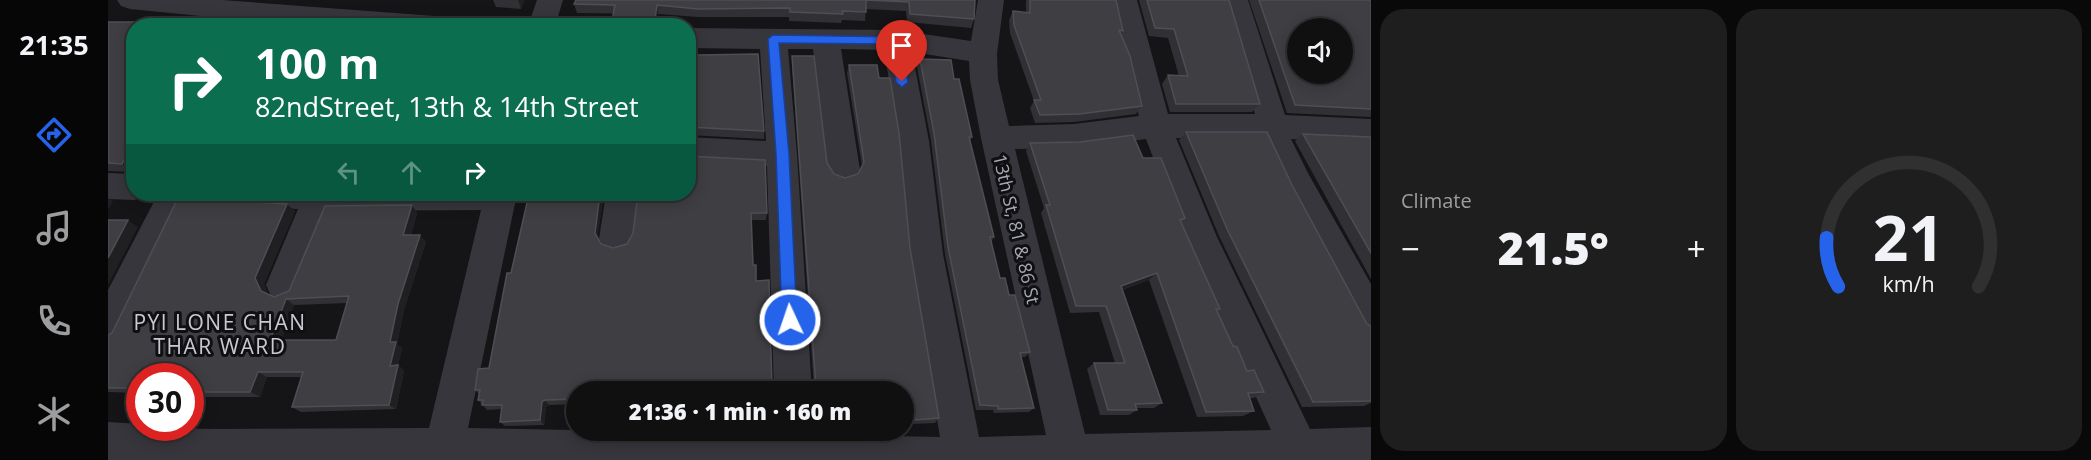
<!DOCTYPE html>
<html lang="en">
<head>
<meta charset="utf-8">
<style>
	:root { --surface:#101011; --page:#1e1e1f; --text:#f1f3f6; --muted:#9c9d9f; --line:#303031; --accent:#2563eb }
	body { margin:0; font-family:"Open Sans",sans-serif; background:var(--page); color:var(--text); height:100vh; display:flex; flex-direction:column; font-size:22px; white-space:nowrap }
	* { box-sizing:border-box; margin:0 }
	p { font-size:20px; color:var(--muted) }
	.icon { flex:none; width:33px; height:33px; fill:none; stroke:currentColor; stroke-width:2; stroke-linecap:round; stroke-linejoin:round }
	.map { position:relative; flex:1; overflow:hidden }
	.drawer { display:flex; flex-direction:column; gap:9px; padding:9px; background:#090909; width:720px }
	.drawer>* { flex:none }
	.top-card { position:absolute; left:18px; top:18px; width:570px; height:183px; border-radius:24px; box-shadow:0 3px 15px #0003,0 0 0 2px var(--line); background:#0b6e4f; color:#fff; overflow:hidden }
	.controls { position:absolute; left:1179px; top:18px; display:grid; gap:12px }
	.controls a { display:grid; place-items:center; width:66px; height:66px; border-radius:50%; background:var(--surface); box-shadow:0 3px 15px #0003,0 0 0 2px var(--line); font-size:30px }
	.speed { position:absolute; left:18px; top:363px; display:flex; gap:12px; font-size:30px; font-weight:700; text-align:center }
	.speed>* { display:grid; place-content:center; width:78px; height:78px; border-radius:50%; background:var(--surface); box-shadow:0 3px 15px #0003,0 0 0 2px var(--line); line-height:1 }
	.speed .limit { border:9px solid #d22; background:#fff; color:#111 }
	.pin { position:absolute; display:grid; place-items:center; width:51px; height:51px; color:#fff; margin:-62px -26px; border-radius:50% 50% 50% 0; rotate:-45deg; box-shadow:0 0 6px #0007 }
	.pin .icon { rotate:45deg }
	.me { position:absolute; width:66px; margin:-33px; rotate:357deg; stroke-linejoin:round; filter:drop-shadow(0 0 4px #0008) }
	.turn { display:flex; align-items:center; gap:21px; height:126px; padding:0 30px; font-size:27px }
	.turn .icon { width:78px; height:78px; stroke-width:2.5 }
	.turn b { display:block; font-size:42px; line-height:51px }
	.lanes { display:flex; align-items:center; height:57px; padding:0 30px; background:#0003; justify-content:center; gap:30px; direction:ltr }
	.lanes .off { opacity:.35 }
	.big { font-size:45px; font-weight:800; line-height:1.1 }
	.drawer .card { flex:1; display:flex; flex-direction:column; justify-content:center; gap:9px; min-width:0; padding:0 21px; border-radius:24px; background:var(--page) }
	.drawer .dial { align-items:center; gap:0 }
	.dial svg { height:156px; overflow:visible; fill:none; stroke:var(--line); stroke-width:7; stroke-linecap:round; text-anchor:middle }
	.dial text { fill:var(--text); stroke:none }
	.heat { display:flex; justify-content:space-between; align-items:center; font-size:33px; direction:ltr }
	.drawer .tiles { flex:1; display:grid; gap:9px; grid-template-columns:repeat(2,1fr) }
	.trip { position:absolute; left:458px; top:381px; width:348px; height:60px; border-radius:30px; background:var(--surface); box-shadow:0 3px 15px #0003,0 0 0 2px var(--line); font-weight:800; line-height:60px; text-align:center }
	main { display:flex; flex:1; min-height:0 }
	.tabs { display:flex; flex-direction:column; width:108px; justify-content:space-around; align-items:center; background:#060607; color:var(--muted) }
	.tabs .icon { width:42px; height:42px }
	.tabs .on { color:var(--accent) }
	.tabs b { font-size:27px; color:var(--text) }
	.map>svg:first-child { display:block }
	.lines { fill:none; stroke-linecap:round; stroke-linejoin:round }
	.minor { fill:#36363c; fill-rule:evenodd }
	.wall { fill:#313135; fill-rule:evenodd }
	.shaded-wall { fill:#202023 }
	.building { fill:#3e3e43; stroke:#4e4f55; stroke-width:1.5; fill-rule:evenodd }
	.route { fill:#2563eb; stroke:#184099; stroke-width:1.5 }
	.labels { text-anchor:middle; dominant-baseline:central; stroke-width:6; stroke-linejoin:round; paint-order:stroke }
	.street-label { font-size:18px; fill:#a7aab6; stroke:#101012 }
	.quarter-label { font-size:21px; letter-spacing:1.5px; fill:#c8c9d3; stroke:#101012 }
</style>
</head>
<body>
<main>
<nav class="tabs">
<b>21:35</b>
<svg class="icon on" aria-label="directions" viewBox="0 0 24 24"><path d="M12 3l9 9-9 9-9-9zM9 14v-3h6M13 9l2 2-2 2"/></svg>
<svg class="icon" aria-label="music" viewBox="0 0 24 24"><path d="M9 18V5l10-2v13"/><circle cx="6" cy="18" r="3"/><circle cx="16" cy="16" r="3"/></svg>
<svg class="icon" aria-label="phone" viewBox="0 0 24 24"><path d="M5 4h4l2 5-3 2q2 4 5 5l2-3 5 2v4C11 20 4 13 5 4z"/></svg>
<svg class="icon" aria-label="climate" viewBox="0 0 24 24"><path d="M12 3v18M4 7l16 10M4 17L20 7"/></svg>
</nav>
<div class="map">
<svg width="1263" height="460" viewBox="0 0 1263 460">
	<rect width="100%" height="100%" fill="#151517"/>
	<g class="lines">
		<g class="minor">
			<path d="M9,0H114L327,16L337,19L340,26H192L22,9L13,6Z"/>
			<path d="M429,0H455L447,26H420Z"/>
			<path d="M870,0H896L889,54L890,80L901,126L966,124L1031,116L1003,0H1029L1060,114H1147L1114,0H1140L1177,115L1263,119V143L1183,139L1201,175L1263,284V333L1250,329L1177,191L1152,138H1068L1109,237L1202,429L1263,427V460H0V422L32,424V428L113,429L321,428L373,210L222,211L187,296L175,301L163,296L158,285L190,209L156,207L145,203L140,194H409L360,428L832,437L801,254L791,141L776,50L733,49L752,170L747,179L736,183L725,179L720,170L705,49H680L689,154L704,392H666L659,166L580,161V137L658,141L652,49L580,48V28L788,30L863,41ZM804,52L861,61L862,80L873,138L938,435L871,437L835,254L821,141ZM1038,139L1076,238L1163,430L977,434L907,149L966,148Z"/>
			<path d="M0,173L26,174V194H39L37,196L26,200L0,199Z"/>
			<path d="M50,194H82L13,338L0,343V290Z"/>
			<path d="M498,194H530L525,239L520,249L508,253L496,249L491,239Z"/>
		</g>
	</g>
	<g class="wall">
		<path d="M385,0H416L413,9L388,7Z"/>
		<path d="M468,0H867L866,19L863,28L799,22L798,11L758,9L757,21L734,20L733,23L681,21V17H590L550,14L469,13L466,4Z"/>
		<path d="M918,0H1008L1015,31L1013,35L1034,106L1028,114L966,122L927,123L922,108L926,101L902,33L901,20L905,11L918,13Z"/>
		<path d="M1031,0H1121L1152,104L1144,112H1062L1054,84L1060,75L1071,76L1060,38L1041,36Z"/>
		<path d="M1141,0H1263V117L1179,113Z"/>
		<path d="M0,22L26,26V169L24,172L0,171Z"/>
		<path d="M580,49L590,55L656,131V139L580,135Z"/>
		<path d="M684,56L719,163L726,174L737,178L750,174L754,166L739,73L741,65L802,248L831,418L827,423L804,424L800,405H795V392H468V404L441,405L438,407L436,425L397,426L392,422L394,409L379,410L370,400L371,394L367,390L381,368L421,194H498H496L489,238L493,244L505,248L519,244L525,233L530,194L659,213L658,220H643L645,265L648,281L664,387L667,389H706L684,65Z"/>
		<path d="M812,59L846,79L864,137L862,141L886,237L883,242L892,278L901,295L922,352L917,357H913L926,408L921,412L886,413L885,410H868L837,254L823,141L809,67Z"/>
		<path d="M1078,132L1184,185L1259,324L1263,326V403L1256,406L1194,407L1111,236L1071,140Z"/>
		<path d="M1195,134L1263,137V279L1187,141Z"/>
		<path d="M922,143L1035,158L1073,221L1112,309L1109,311L1125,346L1139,371L1156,392L1146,398H1142L1146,411L1135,416L1089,417L1041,280L1014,290L1054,403L1046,408H1028L1029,410L1021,415H992L979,369L986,363H1007L991,312L962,313L933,213L936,208L918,151Z"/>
		<path d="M72,194H138L140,199L147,202L187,211L156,284L160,294L166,297L181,291L304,205L309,213L303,235L318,242L296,310L289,344L294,348L290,365L296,371L288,409L193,412L184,407L194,377H159L152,397H82V376H32V393L0,392V335L4,333ZM239,303L228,340H173L186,305Z"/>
	</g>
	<g class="shaded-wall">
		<path d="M410,0H416L413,9Z"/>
		<path d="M549,5L550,14L548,26H546Z"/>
		<path d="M21,151L26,154V169L24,172L14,164Z"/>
		<path d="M133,194H138L143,204L135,197Z"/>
		<path d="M492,194H496L489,240L487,233Z"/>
		<path d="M0,198L5,201L0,210Z"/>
		<path d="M179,204L187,211L156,284L161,297L153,291L147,278Z"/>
		<path d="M304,205L309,213L301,242L295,235Z"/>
		<path d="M20,220L30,227L0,285V258Z"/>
		<path d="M312,235L318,242L296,310L289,344L294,348L289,371L282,366V342L290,304Z"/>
		<path d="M1049,273L1041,280L1006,292L1013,286Z"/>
		<path d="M178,299L186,305L171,346L162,340Z"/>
		<path d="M290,365L296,371L288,409L281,405Z"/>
		<path d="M150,372L159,377L152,397L142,392Z"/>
		<path d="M437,400L441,405L438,407L436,425L432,420L434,402Z"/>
	</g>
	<g class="building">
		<path d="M468,0H867L866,19L802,14L801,2L758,0V12L734,11L735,14L682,12V8L590,9L549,5L546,26H503L507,5L466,4Z"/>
		<path d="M922,0H1008L1015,31L1011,30L1022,56L1034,106L971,114L932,115L926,100H933L906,25L905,11L922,13Z"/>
		<path d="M1039,0H1121L1152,104H1068L1060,75L1080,76L1066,29L1047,28Z"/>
		<path d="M1151,0H1263V109L1187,105ZM1190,28H1234V74H1190Z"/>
		<path d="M0,22H37L35,26H26V151H21L14,164L0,163Z"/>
		<path d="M580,49H589V55L650,54L656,131L580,127Z"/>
		<path d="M684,56H706L719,163L726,174L737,178L750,174L756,162L741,65H769L771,78H782L791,133L802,248L831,418L807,420L804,400H795V392H468V399L437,400L434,402L432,420L392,422L394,405H374L375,400H370L372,390H367L370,369L381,368L399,273H403L421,194H492L487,233L493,244L505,248L519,244L525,233L530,194H580V156L657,160L659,213H643L645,265H648V281L661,280L664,387L667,389H705L708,387Z"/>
		<path d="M812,59L843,60L846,79H851L864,137H861L886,237H882L892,278H897L901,295H907L922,352L912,353L926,408L890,409V406L872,405L840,247L826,133Z"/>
		<path d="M1078,132H1159L1184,185L1259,324L1263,326V401L1205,402L1119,229Z"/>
		<path d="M1195,134L1263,137V253Z"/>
		<path d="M1025,135L1035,158H1053L1077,218L1072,220L1112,309H1108L1125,346L1129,347L1139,371L1146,370L1156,392L1140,393L1146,411L1098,412L1049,273L1013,286L1054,403L1027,404L1029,410H1000L986,363H1017L998,306H968L938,205H942L922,143L972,142Z"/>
		<path d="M72,194H133L135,197L147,202L179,204L147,278L153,291L166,297L181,291L217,206L304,205L295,235H312L290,304L282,342H288L282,366L290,365L281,405L184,407L195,372H150L142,392H82V376H32V388H0V335L4,333ZM241,296L228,340H162L178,299Z"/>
		<path d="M0,220H20L0,258Z"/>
	</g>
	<path class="route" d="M665,35L792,37L800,82L794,87L788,82L783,44L671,43L681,154L689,320L687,325L682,327L676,325L674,320L668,154L660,39Z"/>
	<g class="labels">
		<g class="street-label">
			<text transform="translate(909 229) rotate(77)">13th St, 81 &amp; 86 St</text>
		</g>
		<g class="quarter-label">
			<text x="112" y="322">PYI LONE CHAN<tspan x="112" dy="24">THAR WARD</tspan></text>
		</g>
	</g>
</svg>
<div class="controls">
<a><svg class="icon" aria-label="sound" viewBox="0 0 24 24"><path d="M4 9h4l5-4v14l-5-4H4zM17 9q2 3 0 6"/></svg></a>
</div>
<div class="speed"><div class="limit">30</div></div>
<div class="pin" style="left:794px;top:82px;background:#d93025"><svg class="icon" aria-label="arrive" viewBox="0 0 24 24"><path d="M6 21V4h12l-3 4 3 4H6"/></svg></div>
<svg class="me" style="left:682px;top:320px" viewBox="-20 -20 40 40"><circle r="17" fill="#2563eb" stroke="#fff" stroke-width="3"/><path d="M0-11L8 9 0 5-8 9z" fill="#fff"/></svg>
<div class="trip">21:36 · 1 min · 160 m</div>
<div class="top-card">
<div class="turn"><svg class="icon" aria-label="right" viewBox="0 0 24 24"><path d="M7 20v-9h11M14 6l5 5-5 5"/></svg><div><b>100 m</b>82ndStreet, 13th &amp; 14th Street</div></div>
<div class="lanes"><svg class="icon off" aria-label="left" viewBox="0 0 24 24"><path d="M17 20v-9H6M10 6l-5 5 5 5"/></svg><svg class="icon off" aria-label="ahead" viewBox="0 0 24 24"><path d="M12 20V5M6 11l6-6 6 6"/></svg><svg class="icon" aria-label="right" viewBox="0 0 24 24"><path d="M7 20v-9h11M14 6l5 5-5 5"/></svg></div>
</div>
</div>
<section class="drawer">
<div class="tiles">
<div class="card"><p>Climate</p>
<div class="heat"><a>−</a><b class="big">21.5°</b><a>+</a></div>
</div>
<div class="card dial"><svg viewBox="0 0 100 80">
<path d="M14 69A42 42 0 1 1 86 69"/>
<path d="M14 69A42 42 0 0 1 8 44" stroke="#2563eb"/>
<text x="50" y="56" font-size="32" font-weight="700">21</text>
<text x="50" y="72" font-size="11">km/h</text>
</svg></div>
</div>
</section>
</main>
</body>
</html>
